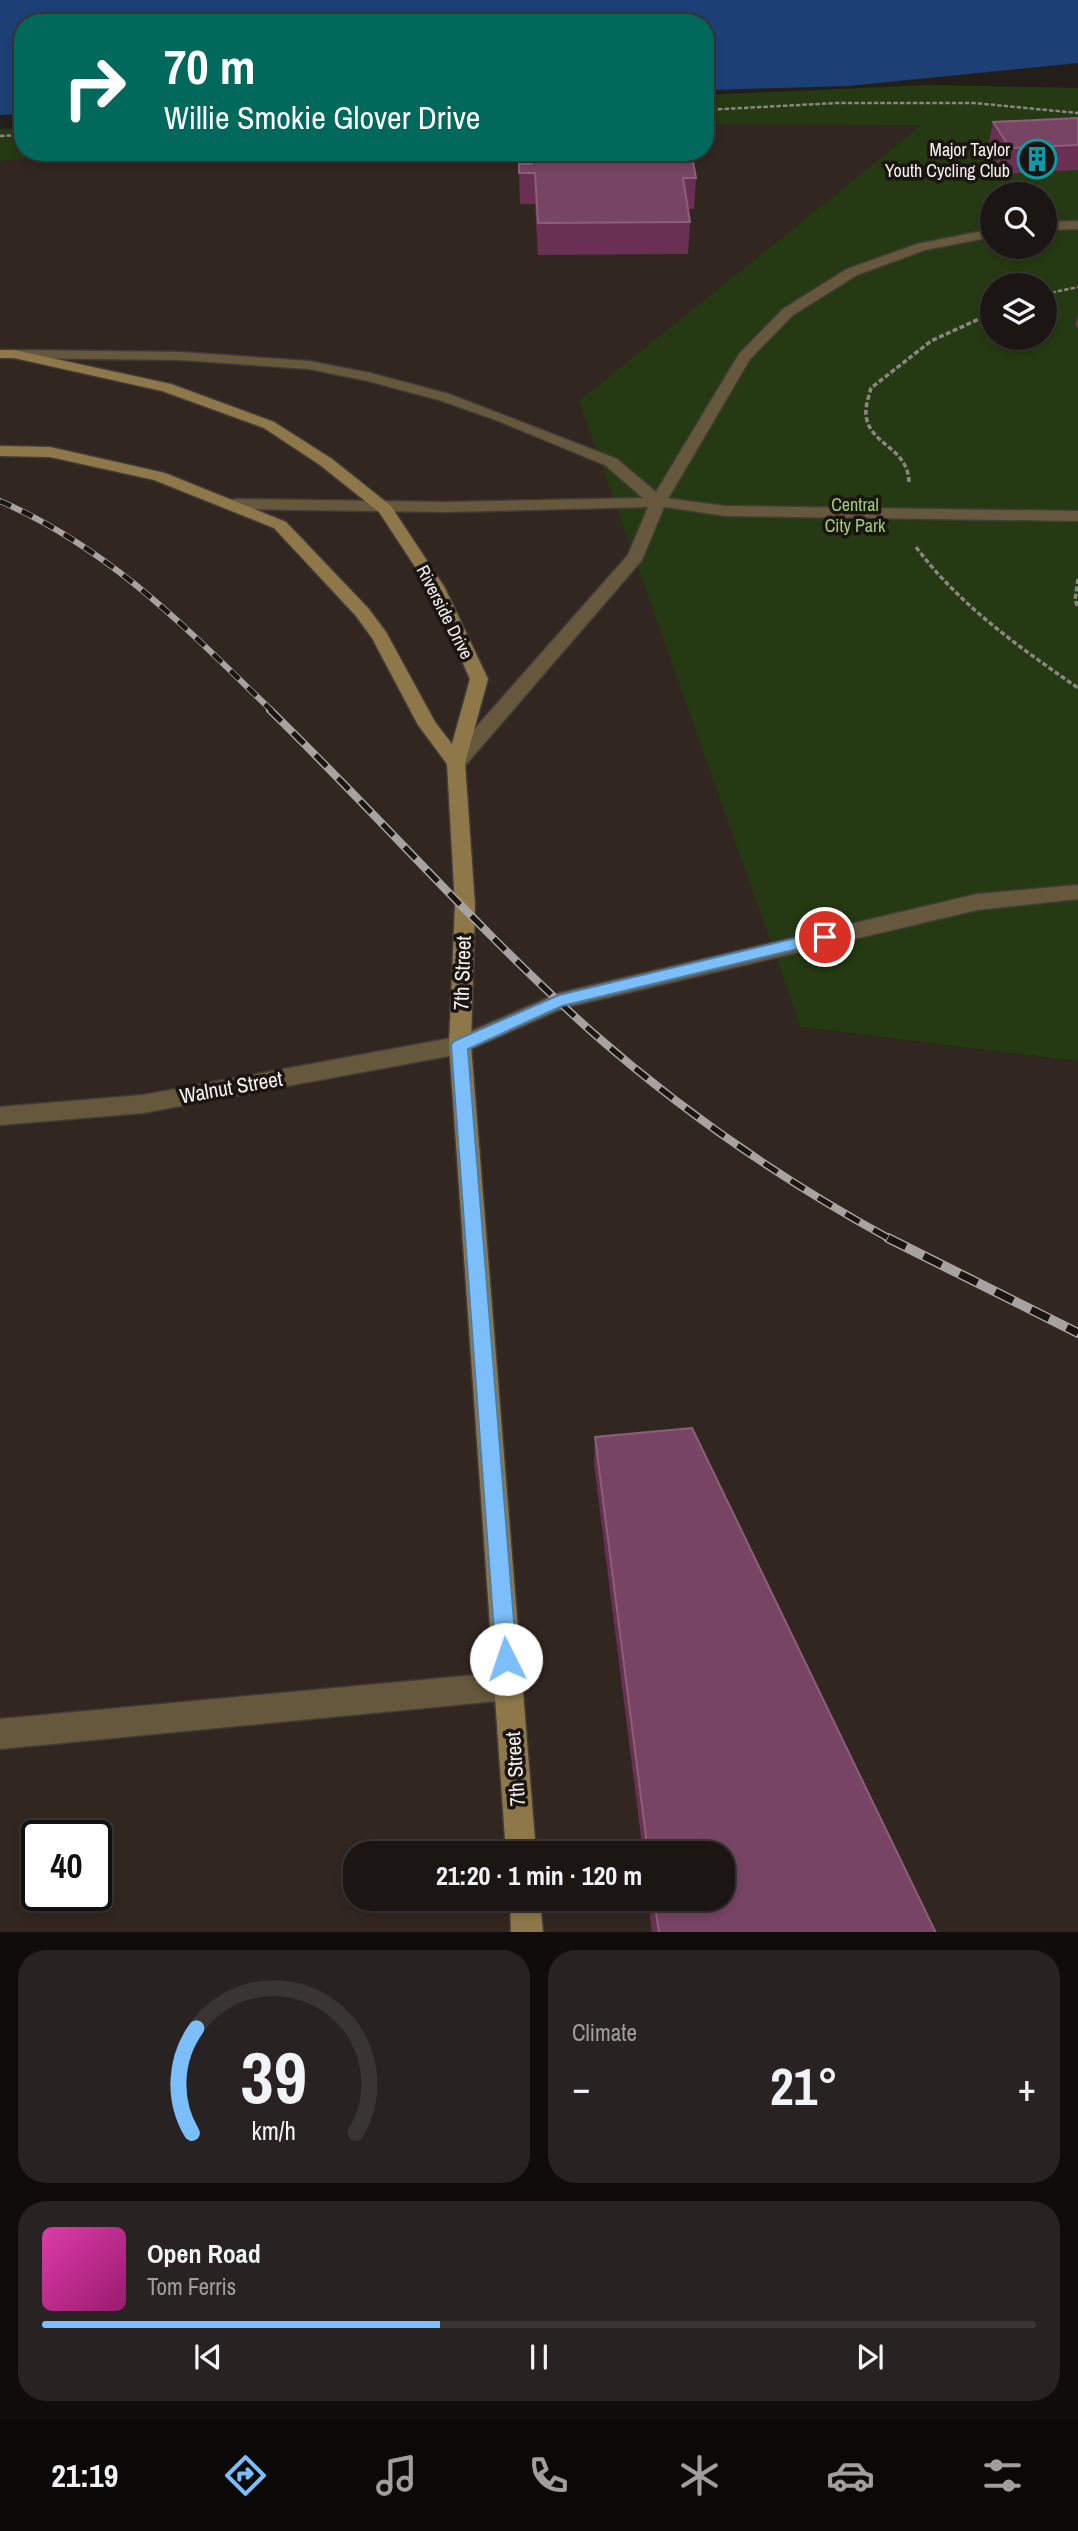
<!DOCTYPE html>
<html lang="en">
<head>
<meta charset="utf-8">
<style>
	:root { --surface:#1b1614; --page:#282322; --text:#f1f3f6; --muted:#a09fa0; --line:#393534; --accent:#7bbef9 }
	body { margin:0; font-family:"Archivo Narrow",sans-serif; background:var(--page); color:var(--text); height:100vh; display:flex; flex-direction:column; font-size:26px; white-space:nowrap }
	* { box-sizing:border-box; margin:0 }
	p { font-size:23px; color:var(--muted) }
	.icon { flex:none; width:38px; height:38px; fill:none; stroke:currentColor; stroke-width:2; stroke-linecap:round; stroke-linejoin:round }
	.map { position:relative; height:1932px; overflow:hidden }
	.drawer { display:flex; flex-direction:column; gap:18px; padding:18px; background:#0f0c0b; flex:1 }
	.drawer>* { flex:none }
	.banner { position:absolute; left:14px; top:14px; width:700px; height:147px; border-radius:28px; box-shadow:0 4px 10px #0003,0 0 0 2px var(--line); background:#00695c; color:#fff; overflow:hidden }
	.fabs { position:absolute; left:980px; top:182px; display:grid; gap:14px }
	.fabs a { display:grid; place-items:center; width:77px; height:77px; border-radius:50%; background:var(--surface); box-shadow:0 4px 10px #0003,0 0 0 2px var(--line); font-size:35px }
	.speed { position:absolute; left:21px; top:1820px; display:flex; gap:14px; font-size:35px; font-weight:700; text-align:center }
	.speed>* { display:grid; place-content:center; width:91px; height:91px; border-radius:50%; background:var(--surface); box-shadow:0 4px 10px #0003,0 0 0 2px var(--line); line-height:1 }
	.speed .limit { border:4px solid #111; border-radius:10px; background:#fff; color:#111 }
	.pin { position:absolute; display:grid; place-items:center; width:60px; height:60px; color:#fff; margin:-30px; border:4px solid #fff; border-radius:50%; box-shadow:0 2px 7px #0007 }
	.me { position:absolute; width:77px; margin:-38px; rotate:356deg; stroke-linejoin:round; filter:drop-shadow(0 0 5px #0008) }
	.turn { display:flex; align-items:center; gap:24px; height:147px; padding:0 35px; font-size:32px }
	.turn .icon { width:91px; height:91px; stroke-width:2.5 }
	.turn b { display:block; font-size:49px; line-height:60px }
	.big { font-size:52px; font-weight:800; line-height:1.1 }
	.drawer .tile { flex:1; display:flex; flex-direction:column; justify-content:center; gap:10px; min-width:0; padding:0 24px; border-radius:28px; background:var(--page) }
	.drawer .dial { align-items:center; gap:0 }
	.dial svg { height:182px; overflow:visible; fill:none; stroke:var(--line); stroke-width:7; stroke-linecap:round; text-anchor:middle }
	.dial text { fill:var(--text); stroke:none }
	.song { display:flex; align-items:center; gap:21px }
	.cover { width:84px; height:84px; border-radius:10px; background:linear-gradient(135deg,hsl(320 70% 55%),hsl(320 70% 35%)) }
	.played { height:7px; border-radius:4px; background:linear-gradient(90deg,var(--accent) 40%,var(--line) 40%) }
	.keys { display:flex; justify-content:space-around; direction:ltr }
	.heat { display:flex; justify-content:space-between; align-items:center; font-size:38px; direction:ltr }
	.drawer .tiles { flex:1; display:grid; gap:18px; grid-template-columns:1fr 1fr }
	.tile:last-child { grid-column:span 2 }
	.trip { position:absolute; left:343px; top:1841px; width:392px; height:70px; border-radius:28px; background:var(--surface); box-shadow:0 4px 10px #0003,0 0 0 2px var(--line); font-weight:800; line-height:70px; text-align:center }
	.tabs { display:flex; height:112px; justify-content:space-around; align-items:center; background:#0b0908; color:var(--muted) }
	.tabs .icon { width:49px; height:49px }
	.tabs .current { color:var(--accent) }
	.tabs b { font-size:32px; color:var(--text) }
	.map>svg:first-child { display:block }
	.built { fill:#322620; fill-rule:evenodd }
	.green { fill:#253a12; fill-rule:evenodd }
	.water { fill:#1c4076 }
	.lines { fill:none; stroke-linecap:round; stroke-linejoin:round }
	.lane-casing { stroke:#413c39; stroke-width:3 }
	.street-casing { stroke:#413c39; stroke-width:3 }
	.secondary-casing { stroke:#413c39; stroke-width:3 }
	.path-far1 { stroke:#8b8583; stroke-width:2.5; stroke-dasharray:4.5 2; stroke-linecap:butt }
	.path { stroke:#8b8583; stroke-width:3.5; stroke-dasharray:5 2.5; stroke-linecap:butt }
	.lane { fill:#66583c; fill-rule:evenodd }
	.street { fill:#66583c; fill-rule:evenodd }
	.secondary { fill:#8e784a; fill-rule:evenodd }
	.rail-far2-casing { stroke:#a8a3a1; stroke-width:6 }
	.rail-far1-casing { stroke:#a8a3a1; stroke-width:8 }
	.rail-casing { stroke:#a8a3a1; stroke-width:10 }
	.rail-far2 { stroke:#1b1512; stroke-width:4.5; stroke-dasharray:12; stroke-linecap:butt }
	.rail-far1 { stroke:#1b1512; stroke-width:5; stroke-dasharray:16; stroke-linecap:butt }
	.rail { stroke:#1b1512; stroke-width:7; stroke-dasharray:20; stroke-linecap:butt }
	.wall { fill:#693053 }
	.building { fill:#784464; stroke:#8c5f79; stroke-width:2 }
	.route { fill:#7bbef9; stroke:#507ca2; stroke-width:2 }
	.labels { text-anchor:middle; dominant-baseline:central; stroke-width:7; stroke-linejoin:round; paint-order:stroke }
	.far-poi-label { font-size:18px; fill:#f6f1ef; stroke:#1b1512; text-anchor:end }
	.far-park-label { font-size:18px; fill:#9ecf75; stroke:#1b1512 }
	.far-street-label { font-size:18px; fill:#f6f1ef; stroke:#1b1512 }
	.street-label { font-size:21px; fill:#f6f1ef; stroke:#1b1512 }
</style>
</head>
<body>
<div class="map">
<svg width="1078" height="1933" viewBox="0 0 1078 1933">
	<rect width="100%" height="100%" fill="#241e1b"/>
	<path class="built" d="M705,124H923L801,1027L1078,1061V1932L0,1933V161L130,152H705ZM37,1836H96V1895H37ZM355,1853H723V1899H355Z"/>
	<g class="green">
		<path d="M928,85L1078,88V1061L801,1027L579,401L922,125L705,124V95ZM992,194H1045V247H992ZM992,285H1045V338H992Z"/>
		<path d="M23,128V152H130L0,161V129Z"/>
	</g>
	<path class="water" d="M0,0H1078V63L848,86L705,90V23H23V114L0,115Z"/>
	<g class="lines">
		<defs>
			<g id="lane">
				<path d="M1078,221V229L1045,230V222Z"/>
				<path d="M992,229V237L925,250L857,275L793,315L750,359L666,502L642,560L463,768H449L447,763L449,758L628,555L648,507L446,512L234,509L226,504L234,499L446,502L643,498L605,465L496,420L439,400L368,381L309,369L180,360L14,358L7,354L14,350L180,352L309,361L370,373L449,394L617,459L656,492L739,354L783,309L847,269L917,244Z"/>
				<path d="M508,1672L518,1676L522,1686L518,1696L508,1700L0,1749V1719Z"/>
			</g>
			<g id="street">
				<path d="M658,497L725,506L1078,511V521L725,516L652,505L650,502Z"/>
				<path d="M1078,885V899L977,910L564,1008L460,1054L143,1113L0,1125V1107L143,1095L457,1037L559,993L977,894Z"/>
			</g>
			<g id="secondary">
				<path d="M0,350H14L171,384L274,422L332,459L391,506L445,588L488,679L465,763L475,905L471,1045L536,1853H506L449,1045L455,905L447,764L418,725L372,638L356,616L274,528L154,480L50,457L0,456V446L50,447L165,473L286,522L368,608L386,632L435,722L452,744L470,679L429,588L379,512L320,465L264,428L162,391L14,358H0Z"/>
				<path d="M510,1899H540L543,1933H511Z"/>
			</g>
		</defs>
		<use href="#lane" class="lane-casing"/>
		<use href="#street" class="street-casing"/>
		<use href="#secondary" class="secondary-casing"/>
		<g class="path-far1">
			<path d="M705,110L837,103H974L1078,113"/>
			<path d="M0,136L23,135"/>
			<path d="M1045,294L1078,287"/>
		</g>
		<g class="path">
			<path d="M909,482C908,447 869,445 866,415C865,407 869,396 871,388L931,341L992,313"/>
			<path d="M916,547C960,606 1018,646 1078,688"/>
			<path d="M1078,579L1075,600L1078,607"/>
		</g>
		<use href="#lane" class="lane"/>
		<use href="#street" class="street"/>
		<use href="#secondary" class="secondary"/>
		<defs>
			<path id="rail-far2" d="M0,501C112,550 186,628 272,711"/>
			<path id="rail-far1" d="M270,710C379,816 479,931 592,1032C683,1112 785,1182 892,1240"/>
			<path id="rail" d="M888,1238L1078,1333"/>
		</defs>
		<use href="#rail-far2" class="rail-far2-casing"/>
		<use href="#rail-far1" class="rail-far1-casing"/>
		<use href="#rail" class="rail-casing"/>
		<use href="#rail-far2" class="rail-far2"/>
		<use href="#rail-far1" class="rail-far1"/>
		<use href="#rail" class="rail"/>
	</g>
	<g class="wall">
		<path d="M1078,118V170L1004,174L988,147L993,122Z"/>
		<path d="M308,152H346V160L309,162Z"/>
		<path d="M531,152H679L680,156L696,178L694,209H688L690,222L688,254L538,255L535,204H520L519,164H531Z"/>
		<path d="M1078,315V328L1075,325Z"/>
		<path d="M595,1437L936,1933H652L648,1899H723V1853H643L594,1464Z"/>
	</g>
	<g class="building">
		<path d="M1078,118V145L1010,148L993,122Z"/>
		<path d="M532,152H679L680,156H692L696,178H683L690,222L538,223L535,173H519V164H532Z"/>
		<path d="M692,1428L936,1933H659L654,1899H723V1853H648L595,1437Z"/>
	</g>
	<path class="route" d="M825,931L832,937L830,941L562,1006L468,1049L517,1659L514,1666L506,1669L499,1666L496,1659L451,1045L454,1041L559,995Z"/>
	<defs>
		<symbol id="building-ring" viewBox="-11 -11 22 22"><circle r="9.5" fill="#1b1512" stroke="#0f9aa8" stroke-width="1.5"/><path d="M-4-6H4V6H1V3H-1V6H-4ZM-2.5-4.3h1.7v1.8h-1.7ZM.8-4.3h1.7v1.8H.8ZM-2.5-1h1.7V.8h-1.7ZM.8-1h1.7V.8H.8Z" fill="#0f9aa8"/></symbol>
	</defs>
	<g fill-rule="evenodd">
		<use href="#building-ring" x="1015" y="137" width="44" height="44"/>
	</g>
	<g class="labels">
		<g class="far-poi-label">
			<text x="1010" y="149">Major Taylor<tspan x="1010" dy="21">Youth Cycling Club</tspan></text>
		</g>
		<g class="far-park-label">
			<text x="855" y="504">Central<tspan x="855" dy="21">City Park</tspan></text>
		</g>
		<g class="far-street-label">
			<text transform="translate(445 612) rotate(63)">Riverside Drive</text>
		</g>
		<g class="street-label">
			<text transform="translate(462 973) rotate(-88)">7th Street</text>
			<text transform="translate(231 1087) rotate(-10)">Walnut Street</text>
			<text transform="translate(515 1769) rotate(-94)">7th Street</text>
		</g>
	</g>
</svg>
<div class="fabs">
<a><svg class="icon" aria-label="search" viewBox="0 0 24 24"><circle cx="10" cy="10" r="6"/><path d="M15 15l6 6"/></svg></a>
<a><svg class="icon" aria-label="layers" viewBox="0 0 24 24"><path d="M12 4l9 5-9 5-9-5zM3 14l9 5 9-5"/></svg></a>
</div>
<div class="speed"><div class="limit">40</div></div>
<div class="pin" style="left:825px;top:937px;background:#d93025"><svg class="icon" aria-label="arrive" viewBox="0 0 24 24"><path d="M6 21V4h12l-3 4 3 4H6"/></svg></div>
<svg class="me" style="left:506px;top:1659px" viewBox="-20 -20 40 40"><circle r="19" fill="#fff"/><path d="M0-13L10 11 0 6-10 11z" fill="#7bbef9"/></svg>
<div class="trip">21:20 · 1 min · 120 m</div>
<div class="banner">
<div class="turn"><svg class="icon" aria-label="right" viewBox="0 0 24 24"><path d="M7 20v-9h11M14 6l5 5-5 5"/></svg><div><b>70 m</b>Willie Smokie Glover Drive</div></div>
</div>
</div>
<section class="drawer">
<div class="tiles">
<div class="tile dial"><svg viewBox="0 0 100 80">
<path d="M14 69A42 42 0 1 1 86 69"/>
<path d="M14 69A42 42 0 0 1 16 23" stroke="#7bbef9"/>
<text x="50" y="56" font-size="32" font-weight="700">39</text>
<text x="50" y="72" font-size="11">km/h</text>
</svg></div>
<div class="tile"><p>Climate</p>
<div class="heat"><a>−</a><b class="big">21°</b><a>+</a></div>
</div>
<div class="tile">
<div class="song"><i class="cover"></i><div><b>Open Road</b><p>Tom Ferris</p></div></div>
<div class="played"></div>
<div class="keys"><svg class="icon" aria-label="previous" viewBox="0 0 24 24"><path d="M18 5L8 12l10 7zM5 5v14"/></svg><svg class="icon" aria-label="pause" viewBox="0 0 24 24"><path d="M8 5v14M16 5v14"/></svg><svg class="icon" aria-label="next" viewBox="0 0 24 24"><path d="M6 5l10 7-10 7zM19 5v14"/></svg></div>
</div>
</div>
</section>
<nav class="tabs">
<b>21:19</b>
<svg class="icon current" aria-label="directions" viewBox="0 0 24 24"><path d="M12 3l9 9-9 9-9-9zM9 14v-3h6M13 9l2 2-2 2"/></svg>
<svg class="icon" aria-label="music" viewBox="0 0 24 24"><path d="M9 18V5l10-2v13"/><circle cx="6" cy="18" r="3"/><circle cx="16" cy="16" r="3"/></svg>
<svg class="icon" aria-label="phone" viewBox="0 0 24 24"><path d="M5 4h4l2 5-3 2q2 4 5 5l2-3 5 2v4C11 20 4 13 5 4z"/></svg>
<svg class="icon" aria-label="climate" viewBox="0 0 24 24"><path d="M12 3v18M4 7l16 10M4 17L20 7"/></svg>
<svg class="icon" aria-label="car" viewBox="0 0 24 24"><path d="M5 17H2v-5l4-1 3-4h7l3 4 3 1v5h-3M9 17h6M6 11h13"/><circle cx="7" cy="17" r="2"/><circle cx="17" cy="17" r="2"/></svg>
<svg class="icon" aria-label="filters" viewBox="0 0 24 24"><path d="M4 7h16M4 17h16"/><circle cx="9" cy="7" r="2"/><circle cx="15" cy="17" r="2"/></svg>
</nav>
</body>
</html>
